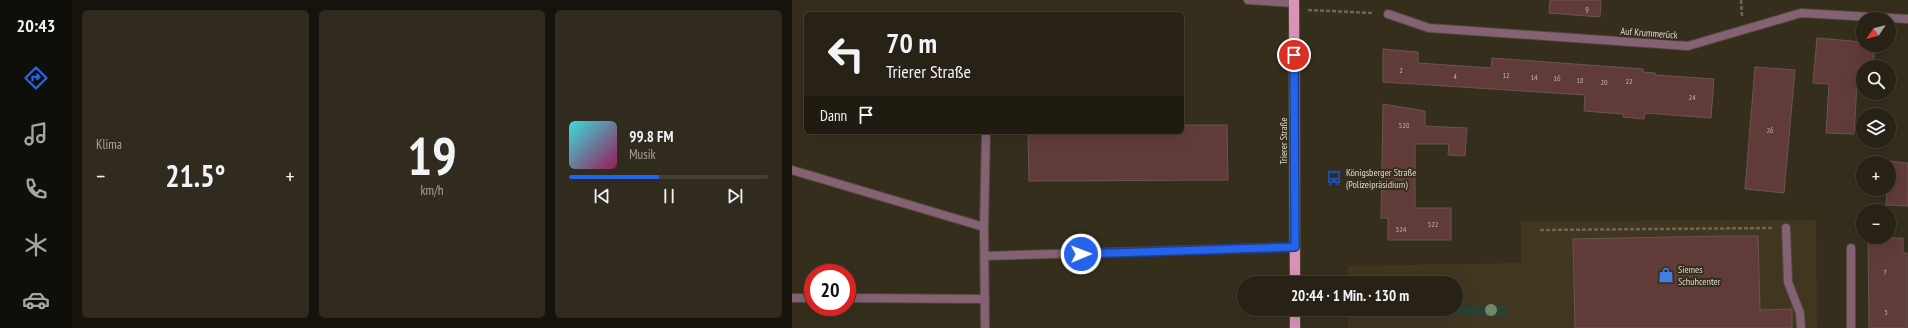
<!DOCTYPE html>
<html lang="de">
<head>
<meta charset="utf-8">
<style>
	:root { --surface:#282216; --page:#302a1f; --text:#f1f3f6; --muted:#a5a4a1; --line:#443f35; --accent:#2563eb }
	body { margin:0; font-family:"PT Sans Narrow",sans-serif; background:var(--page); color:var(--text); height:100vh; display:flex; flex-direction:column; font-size:15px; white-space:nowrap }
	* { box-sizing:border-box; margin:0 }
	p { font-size:13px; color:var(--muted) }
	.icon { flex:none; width:22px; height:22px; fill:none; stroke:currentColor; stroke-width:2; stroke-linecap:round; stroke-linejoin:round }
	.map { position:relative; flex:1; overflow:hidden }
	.side { display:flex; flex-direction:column; gap:10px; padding:10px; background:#16130c; width:720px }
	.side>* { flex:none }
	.top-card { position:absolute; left:12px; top:12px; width:380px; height:122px; border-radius:6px; box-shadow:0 4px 16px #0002,0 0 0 1px var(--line); background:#282216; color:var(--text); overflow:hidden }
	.needle { width:26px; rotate:235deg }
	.fabs { position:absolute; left:1064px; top:12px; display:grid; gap:8px }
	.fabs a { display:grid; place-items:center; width:40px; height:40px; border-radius:50%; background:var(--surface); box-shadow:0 4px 16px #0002,0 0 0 1px var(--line); font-size:20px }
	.speed { position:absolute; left:12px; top:264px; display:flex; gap:8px; font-size:20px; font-weight:700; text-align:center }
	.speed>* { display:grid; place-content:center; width:52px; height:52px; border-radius:50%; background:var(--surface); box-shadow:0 4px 16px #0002,0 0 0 1px var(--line); line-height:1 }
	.speed .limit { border:6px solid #d22; background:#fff; color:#111 }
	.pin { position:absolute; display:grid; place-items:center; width:34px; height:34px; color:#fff; margin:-17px; border:2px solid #fff; border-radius:50%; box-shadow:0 1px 4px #0007 }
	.me { position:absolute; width:44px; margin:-22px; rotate:89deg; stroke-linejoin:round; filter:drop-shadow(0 0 3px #0008) }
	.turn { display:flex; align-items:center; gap:14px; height:84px; padding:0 16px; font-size:18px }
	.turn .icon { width:52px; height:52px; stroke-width:2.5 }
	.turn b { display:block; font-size:28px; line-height:34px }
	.then { display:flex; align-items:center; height:38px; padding:0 16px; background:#0003; gap:8px; font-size:15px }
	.big { font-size:30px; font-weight:600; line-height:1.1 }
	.side .card { flex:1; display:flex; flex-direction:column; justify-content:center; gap:6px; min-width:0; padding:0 14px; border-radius:6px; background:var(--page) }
	.side .dial { align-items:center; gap:0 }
	.dial b { font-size:52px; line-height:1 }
	.song { display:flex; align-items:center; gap:12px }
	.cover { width:48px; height:48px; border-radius:6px; background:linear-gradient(135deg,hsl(180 70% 55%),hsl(330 70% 35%)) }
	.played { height:4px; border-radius:2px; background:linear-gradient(90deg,var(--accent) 45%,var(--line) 45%) }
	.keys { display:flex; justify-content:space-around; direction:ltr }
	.heat { display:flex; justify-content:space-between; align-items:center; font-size:22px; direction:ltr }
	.side .tiles { flex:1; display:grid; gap:10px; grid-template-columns:repeat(3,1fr) }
	.trip { position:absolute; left:445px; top:276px; width:226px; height:40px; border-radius:20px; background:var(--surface); box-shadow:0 4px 16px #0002,0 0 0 1px var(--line); font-weight:600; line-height:40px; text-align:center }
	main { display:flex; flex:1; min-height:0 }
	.tab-bar { display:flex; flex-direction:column; width:72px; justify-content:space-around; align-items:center; background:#100e09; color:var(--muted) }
	.tab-bar .icon { width:28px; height:28px }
	.tab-bar .selected { color:var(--accent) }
	.tab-bar b { font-size:18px; color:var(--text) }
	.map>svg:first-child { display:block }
	.built { fill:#413620 }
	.green { fill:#2c4131 }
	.building { fill:#613b39; stroke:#6a5452 }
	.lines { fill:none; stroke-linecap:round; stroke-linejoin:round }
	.lane-casing { stroke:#514939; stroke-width:10 }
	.street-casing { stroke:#514939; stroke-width:10 }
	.primary-casing { stroke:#514939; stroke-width:12 }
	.path { stroke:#6d6657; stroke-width:2.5; stroke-dasharray:4 2; stroke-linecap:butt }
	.lane { stroke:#846274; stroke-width:8 }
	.street { stroke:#846274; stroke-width:8 }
	.primary { stroke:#d993b8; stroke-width:10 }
	.tree { fill:#6e8868 }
	.route-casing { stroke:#184099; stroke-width:10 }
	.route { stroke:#2563eb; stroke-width:7 }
	.labels { text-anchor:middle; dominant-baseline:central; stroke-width:4; stroke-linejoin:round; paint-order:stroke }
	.number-label { font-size:8px; fill:#beb1a9 }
	.street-label { font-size:10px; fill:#ddd8ce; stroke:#362e1d }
	.poi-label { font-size:10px; fill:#ddd8ce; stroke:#362e1d; text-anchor:start }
</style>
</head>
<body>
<main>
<nav class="tab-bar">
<b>20:43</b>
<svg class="icon selected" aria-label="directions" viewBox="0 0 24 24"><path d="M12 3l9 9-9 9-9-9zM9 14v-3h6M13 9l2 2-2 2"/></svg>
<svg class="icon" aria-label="music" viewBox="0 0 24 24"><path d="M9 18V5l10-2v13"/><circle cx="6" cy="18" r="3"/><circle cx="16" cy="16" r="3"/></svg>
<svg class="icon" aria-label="phone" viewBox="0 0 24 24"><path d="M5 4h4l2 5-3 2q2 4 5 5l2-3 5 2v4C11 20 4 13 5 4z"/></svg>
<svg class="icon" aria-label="climate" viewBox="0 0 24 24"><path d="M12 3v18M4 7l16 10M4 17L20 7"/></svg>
<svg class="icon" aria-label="car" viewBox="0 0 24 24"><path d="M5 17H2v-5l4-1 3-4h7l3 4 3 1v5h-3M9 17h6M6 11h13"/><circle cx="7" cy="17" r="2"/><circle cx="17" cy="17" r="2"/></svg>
</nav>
<section class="side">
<div class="tiles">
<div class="card"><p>Klima</p>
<div class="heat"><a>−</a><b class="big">21.5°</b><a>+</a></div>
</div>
<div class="card dial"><b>19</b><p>km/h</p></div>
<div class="card">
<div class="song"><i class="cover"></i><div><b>99.8 FM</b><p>Musik</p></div></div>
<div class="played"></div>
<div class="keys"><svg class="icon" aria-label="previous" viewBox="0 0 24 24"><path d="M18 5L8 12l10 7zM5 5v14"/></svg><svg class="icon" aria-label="pause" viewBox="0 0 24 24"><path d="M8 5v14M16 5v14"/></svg><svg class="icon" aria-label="next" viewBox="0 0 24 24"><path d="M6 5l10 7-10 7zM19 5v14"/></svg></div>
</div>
</div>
</section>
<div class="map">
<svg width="1116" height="328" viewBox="0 0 1116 328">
	<rect width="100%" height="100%" fill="#362e1d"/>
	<path class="built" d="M1024,220L1025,328H556V309H664V283H556V266L729,263V221Z"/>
	<path class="green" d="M716,305V315L594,317V309H664V306Z"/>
	<g class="building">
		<path d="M758,0H809L808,17L757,13Z"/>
		<path d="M1025,38L1071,42V45H1083L1081,67H1071V86H1065L1062,134L1034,133L1037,84L1021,83Z"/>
		<path d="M591,49L626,52V63L699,68L700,58L851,69V72L863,73V75L922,79L919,118L853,113L852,119L831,117V114L792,111L793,95L591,82Z"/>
		<path d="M963,67L1003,70L992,193L953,189Z"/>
		<path d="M591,104L633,111V126L675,128L673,156L656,155L657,144H623V208H659V240H596V218H589Z"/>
		<path d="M390,125H435L436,180L237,181L236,132H390Z"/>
		<path d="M1097,161L1116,163V206L1094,205L1095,189H1097Z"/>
		<path d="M933,236H966L968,310L1000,309V328H783L781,239Z"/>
		<path d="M1076,238H1111V253H1115V328H1077Z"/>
	</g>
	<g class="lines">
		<defs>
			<g id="lane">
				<path d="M456,0L502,3"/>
				<path d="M0,170L192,227"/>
				<path d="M994,228L996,282L1008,313L1009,328"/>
				<path d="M1059,248V328"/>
				<path d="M193,256L503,247"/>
				<path d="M0,298H21"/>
				<path d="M55,298L193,299"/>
				<path d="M193,328L192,227L194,132"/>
			</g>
			<path id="street" d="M596,14L637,28L896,46L1009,13L1116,19"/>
			<g id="primary">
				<path d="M502,0L503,283"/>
				<path d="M503,328V309"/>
			</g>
		</defs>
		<use href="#lane" class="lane-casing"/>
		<use href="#street" class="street-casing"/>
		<use href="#primary" class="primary-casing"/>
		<g class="path">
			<path d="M949,0L950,16"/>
			<path d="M516,10L581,13"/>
			<path d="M748,230L980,228"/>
		</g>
		<use href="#lane" class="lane"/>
		<use href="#street" class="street"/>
		<use href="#primary" class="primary"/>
	</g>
	<circle class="tree" cx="699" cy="310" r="6"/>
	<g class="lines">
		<defs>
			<path id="route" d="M289,254L503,247L502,55"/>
		</defs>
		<use href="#route" class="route-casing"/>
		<use href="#route" class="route"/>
	</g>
	<defs>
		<symbol id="bus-bare" viewBox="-9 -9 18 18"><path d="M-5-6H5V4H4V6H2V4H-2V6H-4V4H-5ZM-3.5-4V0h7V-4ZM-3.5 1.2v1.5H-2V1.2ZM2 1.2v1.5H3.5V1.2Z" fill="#1a4fb4" stroke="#362e1d" stroke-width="2.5" paint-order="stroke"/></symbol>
		<symbol id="shop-bare" viewBox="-9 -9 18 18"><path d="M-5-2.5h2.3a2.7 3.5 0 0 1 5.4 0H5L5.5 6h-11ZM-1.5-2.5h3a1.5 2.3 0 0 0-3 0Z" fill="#3f7fe0" stroke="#362e1d" stroke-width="2.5" paint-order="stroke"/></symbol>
	</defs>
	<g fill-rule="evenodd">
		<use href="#bus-bare" x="531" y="167" width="22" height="22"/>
		<use href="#shop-bare" x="863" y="264" width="22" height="22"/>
	</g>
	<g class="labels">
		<g class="number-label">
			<text x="795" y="9">9</text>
			<text x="609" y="70">2</text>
			<text x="714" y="75">12</text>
			<text x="663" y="76">4</text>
			<text x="742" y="77">14</text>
			<text x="765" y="78">16</text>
			<text x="788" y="80">18</text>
			<text x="837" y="81">22</text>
			<text x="812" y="82">20</text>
			<text x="900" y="97">24</text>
			<text x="612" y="125">528</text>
			<text x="978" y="130">26</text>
			<text x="641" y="224">522</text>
			<text x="609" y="229">524</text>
			<text x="1093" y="272">7</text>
			<text x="1094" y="312">5</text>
		</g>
		<g class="street-label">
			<text transform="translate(857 33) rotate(4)">Auf Krummerück</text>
			<text transform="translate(491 141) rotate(-90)">Trierer Straße</text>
		</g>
		<g class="poi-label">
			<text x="554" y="172">Königsberger Straße<tspan x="554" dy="12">(Polizeipräsidium)</tspan></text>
			<text x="886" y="269">Siemes<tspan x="886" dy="12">Schuhcenter</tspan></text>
		</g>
	</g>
</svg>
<div class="fabs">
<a><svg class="needle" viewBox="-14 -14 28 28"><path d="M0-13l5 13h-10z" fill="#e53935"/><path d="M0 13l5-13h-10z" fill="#a5a4a1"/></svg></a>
<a><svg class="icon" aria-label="search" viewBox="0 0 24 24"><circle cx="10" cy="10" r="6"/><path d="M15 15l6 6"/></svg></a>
<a><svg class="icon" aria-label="layers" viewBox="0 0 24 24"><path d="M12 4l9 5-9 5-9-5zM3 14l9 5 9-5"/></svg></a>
<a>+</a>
<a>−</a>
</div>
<div class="speed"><div class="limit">20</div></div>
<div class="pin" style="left:502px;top:55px;background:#d93025"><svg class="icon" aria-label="arrive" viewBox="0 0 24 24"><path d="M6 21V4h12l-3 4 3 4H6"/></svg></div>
<svg class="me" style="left:289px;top:254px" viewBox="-20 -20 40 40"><circle r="17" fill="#2563eb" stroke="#fff" stroke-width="3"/><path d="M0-11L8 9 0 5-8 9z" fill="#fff"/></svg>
<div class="trip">20:44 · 1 Min. · 130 m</div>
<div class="top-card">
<div class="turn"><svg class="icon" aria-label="left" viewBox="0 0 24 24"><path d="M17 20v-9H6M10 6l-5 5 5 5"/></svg><div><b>70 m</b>Trierer Straße</div></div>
<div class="then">Dann<svg class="icon" aria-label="arrive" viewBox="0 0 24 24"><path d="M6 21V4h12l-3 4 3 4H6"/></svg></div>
</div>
</div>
</main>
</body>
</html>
